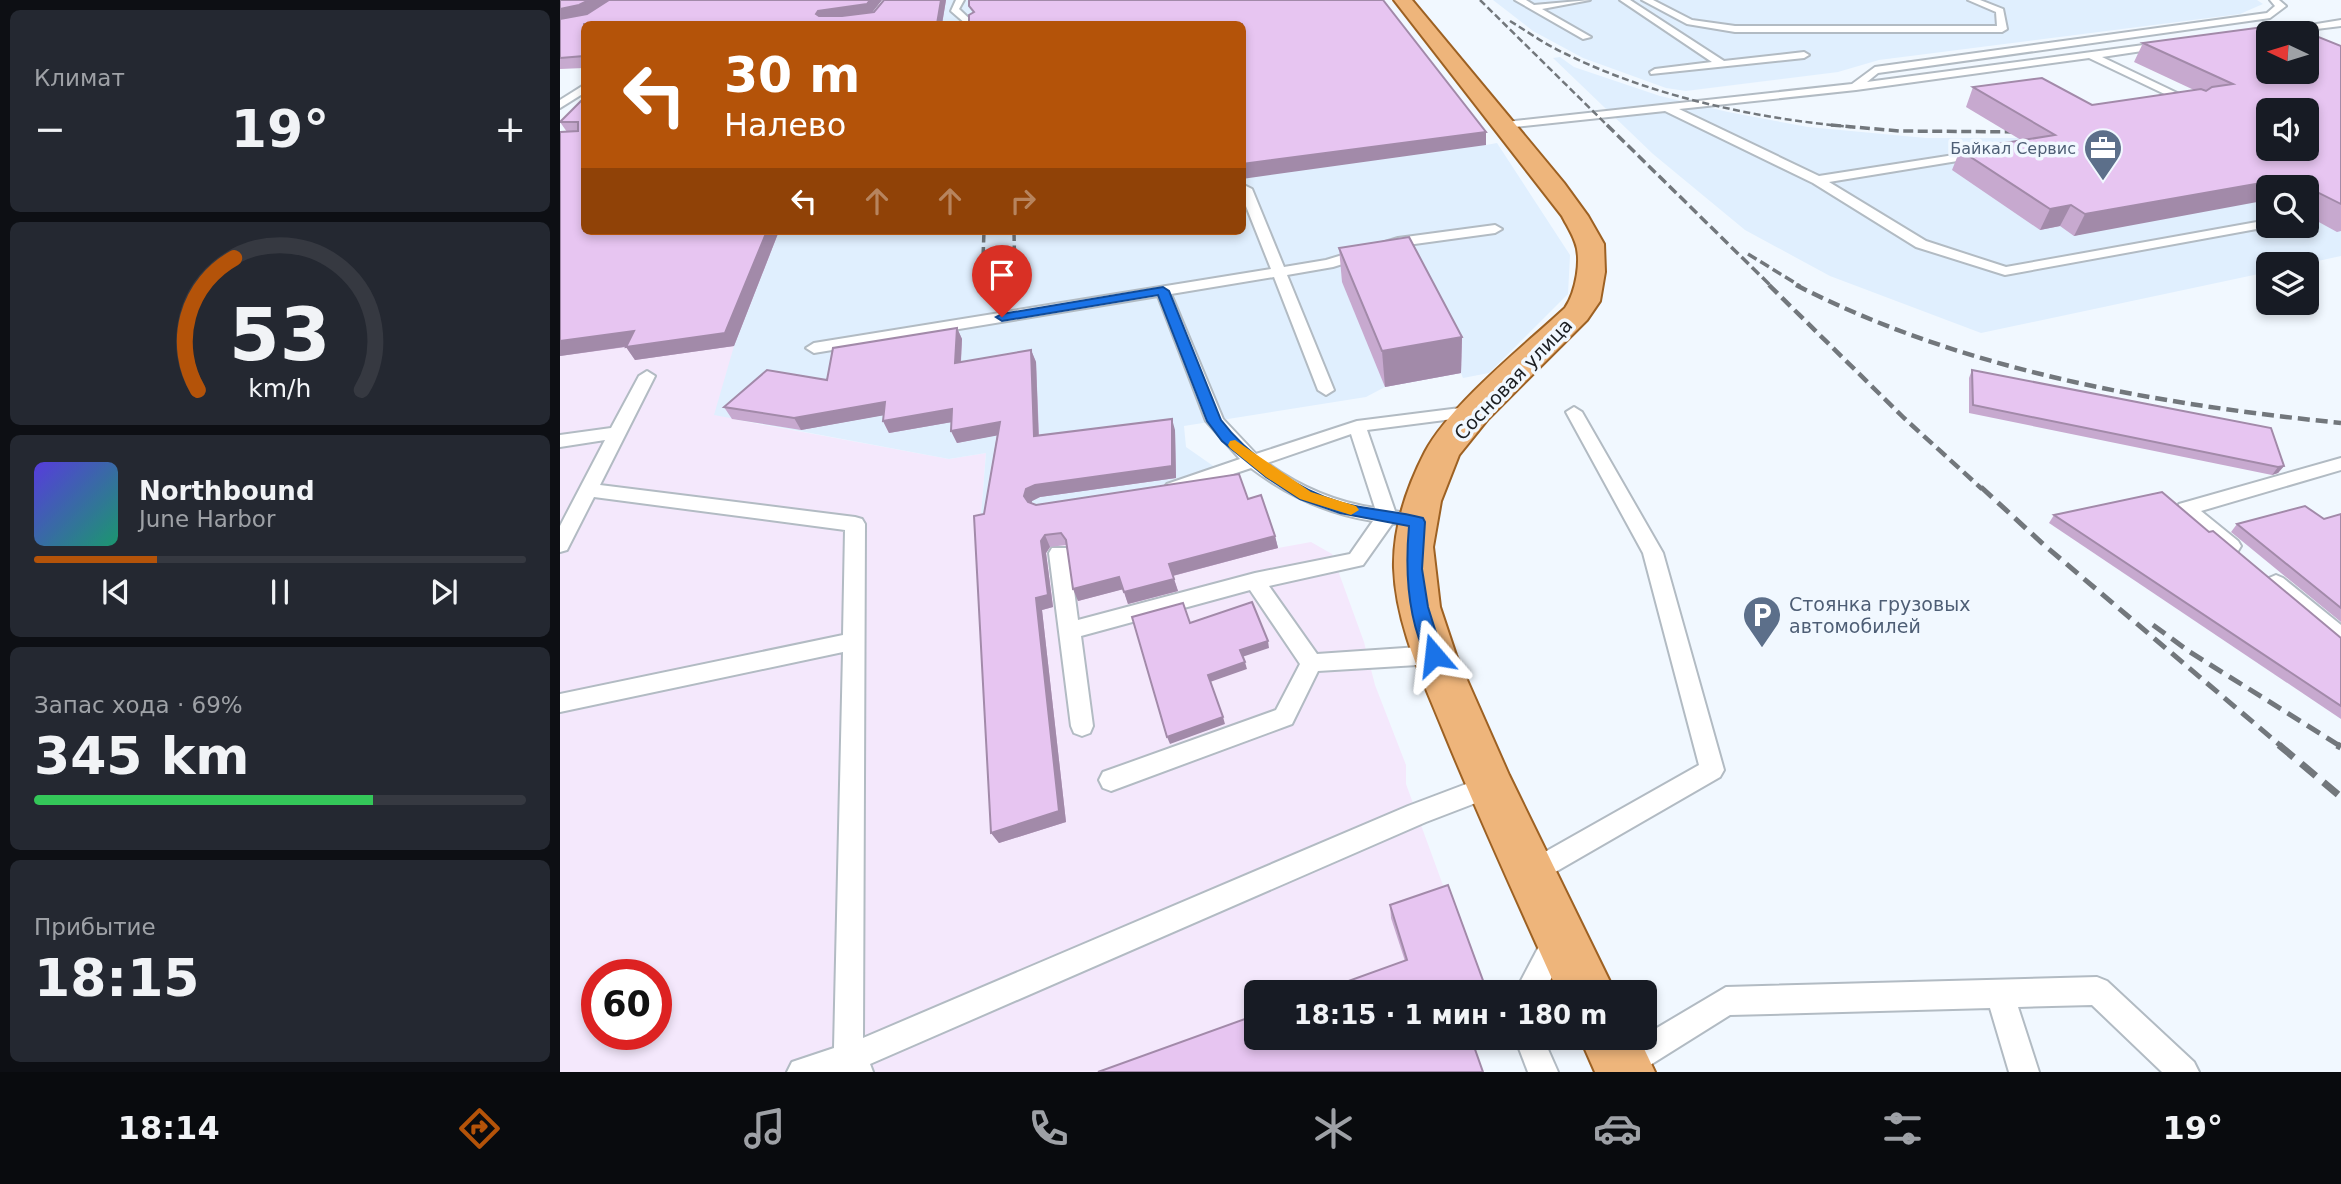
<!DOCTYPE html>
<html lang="ru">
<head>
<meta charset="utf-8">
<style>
	:root { --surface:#171b24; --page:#242831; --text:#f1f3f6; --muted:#9ea1a6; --line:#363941; --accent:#b45309 }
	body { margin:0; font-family:"DejaVu Sans",sans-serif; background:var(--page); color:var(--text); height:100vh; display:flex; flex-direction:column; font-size:26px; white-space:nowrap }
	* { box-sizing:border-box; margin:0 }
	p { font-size:23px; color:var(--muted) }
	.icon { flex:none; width:38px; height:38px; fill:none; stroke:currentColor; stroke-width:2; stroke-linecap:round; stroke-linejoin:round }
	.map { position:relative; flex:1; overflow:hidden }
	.panel { display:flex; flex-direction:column; gap:10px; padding:10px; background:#0d0f14; width:560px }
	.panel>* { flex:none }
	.banner { position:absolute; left:21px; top:21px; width:665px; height:214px; border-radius:10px; box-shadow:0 4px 10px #0003; background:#b45309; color:#fff; overflow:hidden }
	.needle { width:46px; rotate:274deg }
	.fabs { position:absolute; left:1696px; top:21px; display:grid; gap:14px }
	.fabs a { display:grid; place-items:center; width:63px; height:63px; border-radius:10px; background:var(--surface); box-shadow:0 4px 10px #0003; font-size:35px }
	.speed { position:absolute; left:21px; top:959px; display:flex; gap:14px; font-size:35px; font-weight:700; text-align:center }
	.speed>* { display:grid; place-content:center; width:91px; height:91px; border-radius:50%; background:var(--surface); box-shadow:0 4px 10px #0003; line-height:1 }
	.speed .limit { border:10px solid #d22; background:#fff; color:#111 }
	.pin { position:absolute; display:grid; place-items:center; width:60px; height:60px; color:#fff; margin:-72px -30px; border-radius:50% 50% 50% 0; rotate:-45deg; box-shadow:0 0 7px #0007 }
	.pin .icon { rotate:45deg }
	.me { position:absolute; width:77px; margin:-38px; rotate:343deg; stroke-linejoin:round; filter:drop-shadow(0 0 5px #0008) }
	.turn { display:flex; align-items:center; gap:24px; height:147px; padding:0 28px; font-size:32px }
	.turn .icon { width:91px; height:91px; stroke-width:2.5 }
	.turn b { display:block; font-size:49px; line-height:60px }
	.lanes { display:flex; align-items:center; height:66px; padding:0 28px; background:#0003; justify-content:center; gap:35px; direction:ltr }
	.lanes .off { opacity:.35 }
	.big { font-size:52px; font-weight:800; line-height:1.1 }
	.panel .tile { flex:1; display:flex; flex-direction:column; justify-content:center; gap:10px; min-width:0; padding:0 24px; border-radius:10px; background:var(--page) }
	.panel .dial { align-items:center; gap:0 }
	.dial svg { height:182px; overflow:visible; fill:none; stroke:var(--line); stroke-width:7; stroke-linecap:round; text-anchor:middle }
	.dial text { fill:var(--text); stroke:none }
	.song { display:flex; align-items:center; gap:21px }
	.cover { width:84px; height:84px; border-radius:10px; background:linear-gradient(135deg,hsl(250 70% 55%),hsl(160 70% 35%)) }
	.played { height:7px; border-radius:4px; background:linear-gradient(90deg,var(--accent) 25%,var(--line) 25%) }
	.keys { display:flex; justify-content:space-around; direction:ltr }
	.heat { display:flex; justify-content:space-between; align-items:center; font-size:38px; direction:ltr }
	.charge { height:10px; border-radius:5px; background:linear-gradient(90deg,#34c759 69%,var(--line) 0) }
	.trip { position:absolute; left:684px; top:980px; width:413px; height:70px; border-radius:10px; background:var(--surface); box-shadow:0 4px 10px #0003; font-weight:800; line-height:70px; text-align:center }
	.tabs { display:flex; height:112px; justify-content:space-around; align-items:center; background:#090b0e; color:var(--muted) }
	.tabs .icon { width:49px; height:49px }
	.tabs .current { color:var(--accent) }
	.tabs b { font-size:32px; color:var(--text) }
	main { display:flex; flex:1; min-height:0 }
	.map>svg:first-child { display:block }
	.commercial { fill:#f4e8fc; fill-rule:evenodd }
	.built { fill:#e0effe; fill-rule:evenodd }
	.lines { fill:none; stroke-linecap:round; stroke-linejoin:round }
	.lane-casing { stroke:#b2bbc3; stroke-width:4 }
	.primary-casing { stroke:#9d6123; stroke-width:4 }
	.lane { fill:#fff; fill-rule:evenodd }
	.primary { fill:#eeb57b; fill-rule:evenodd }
	.rail-far4 { stroke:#72777c; stroke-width:2.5; stroke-dasharray:7 3.5; stroke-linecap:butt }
	.rail-far3 { stroke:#72777c; stroke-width:3.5; stroke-dasharray:10 4.5; stroke-linecap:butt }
	.rail-far2 { stroke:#72777c; stroke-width:4.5; stroke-dasharray:12 6; stroke-linecap:butt }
	.rail-far1 { stroke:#72777c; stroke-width:5; stroke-dasharray:15 8; stroke-linecap:butt }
	.rail { stroke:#72777c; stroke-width:7; stroke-dasharray:19 10; stroke-linecap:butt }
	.wall { fill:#c7a9cf }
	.shaded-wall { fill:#a28aa9 }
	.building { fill:#e7c5f1; stroke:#a28aa9; stroke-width:2; fill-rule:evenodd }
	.route { fill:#1a73e8; stroke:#114b97; stroke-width:2 }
	.slow { fill:#f59e0b }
	.labels { text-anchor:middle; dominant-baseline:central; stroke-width:7; stroke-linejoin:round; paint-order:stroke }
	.far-service-label { font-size:16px; fill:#4e5e75; stroke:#f1f8ff; text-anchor:end }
	.street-label { font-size:19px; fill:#1c1f22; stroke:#f1f8ff }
	.service-label { font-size:19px; fill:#4e5e75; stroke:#f1f8ff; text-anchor:start }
</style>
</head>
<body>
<main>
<section class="panel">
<div class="tile"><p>Климат</p>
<div class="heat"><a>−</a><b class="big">19°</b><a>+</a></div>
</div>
<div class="tile dial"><svg viewBox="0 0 100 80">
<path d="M14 69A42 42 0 1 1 86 69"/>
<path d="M14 69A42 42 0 0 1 30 11" stroke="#b45309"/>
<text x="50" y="56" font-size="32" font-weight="700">53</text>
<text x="50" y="72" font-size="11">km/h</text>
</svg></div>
<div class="tile">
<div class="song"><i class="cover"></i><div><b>Northbound</b><p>June Harbor</p></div></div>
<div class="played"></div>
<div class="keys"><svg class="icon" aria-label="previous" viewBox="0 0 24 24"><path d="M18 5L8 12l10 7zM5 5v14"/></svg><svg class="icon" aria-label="pause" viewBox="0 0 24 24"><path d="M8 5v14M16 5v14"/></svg><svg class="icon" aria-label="next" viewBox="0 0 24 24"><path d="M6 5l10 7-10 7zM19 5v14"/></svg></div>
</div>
<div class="tile"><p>Запас хода · 69%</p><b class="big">345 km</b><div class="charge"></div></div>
<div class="tile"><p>Прибытие</p><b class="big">18:15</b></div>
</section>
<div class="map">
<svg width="1781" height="1072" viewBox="0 0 1781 1072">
	<rect width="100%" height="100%" fill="#f1f8ff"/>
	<path class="commercial" d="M24,231H219L174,346L172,419L389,459L426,453L420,527L691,510L703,507L718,548L751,542L772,554L804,642L815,685L846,765V784L907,951L793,992H696V1028L576,1072H0V234ZM37,975H96V1034H37Z"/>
	<g class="built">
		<path d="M367,0H815L926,145L937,143L1010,255L1008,294L929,373L903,378L901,373L825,387L806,397L624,426L626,447L682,486L420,528L426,453L389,459L154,415L174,346L219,231H682V24H314Z"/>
		<path d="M933,0H1697L1703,4L1680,14L1319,60L1278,72L1126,91L1106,88L1023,58L973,31Z"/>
		<path d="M1000,57L1014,67L1100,96L1168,112L1248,127L1366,138H1498L1708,149L1781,172V256L1744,264H1708V272L1421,333L1270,276L1185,230L1093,154L993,58ZM1708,187H1746V226H1708Z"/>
	</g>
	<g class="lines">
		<defs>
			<g id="lane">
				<path d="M396,0H404L399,9L415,24H406L391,11Z"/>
				<path d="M955,0H966L974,5L1030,0L982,9L1031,37L1023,39Z"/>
				<path d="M1060,0H1070L1164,61L1244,52L1249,55L1244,58L1091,74L1090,72L1095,69L1152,62Z"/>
				<path d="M1082,0H1093L1132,20L1175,26H1437L1436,12L1408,0H1420L1443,9L1447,29L1442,32H1175L1127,24Z"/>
				<path d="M1710,0H1719L1726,6L1710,18L1318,73L1307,82L1606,42L1611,45L1609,47L1542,57L1638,103V107L1634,108L1529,58L1296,90L1119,109L1259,176L1426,150L1428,153L1422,157L1269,182L1366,241L1446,267L1708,220V226H1713L1445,275L1356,247L1253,183L1105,111L946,128L940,125L946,122L1292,84L1315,67L1707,13L1715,6Z"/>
				<path d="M1781,20V26L1724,33L1707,32Z"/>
				<path d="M24,85V93L0,108V100Z"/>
				<path d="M682,184L692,189L724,267L766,260L838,238L935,225L942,229L935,233L840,246L773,267L727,275L774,390L766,395L758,390L714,277L611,294L663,419L696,454L797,421L916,406L922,407L924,411L922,415L916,416L807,430L835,511L843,513L845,518L843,523L832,524L803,565L709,586L757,654L874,646L882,649L885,655L882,661L874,664L758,671L732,724L551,791L543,788L539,780L543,772L716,710L740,664L690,590L521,636L533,726L530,733L522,736L514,733L511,726L489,553L492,548H506L509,553L518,620L695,573L790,554L813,521C768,514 728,496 691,468L619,492H607L604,488L607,484L680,459L646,421L598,296L254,353L246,348L254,343L711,269L682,196ZM791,434L815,508C775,502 740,487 707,463Z"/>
				<path d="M87,371L95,376L40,485L295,517L302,519L305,524L303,1038L848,806L930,775L939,778L942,786L939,794L866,822L310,1064L313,1072H227L232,1062L274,1048L283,652L0,712V694L283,635L285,530L34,497L7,550L0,552V526L45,440L0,447V435L51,428L79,376Z"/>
				<path d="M1014,407L1022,412L1103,553L1164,770L1160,777L971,886L962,883L958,874L962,865L1139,765L1083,553L1006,412Z"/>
				<path d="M1781,458V470L1641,511L1678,541L1681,546L1678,551H1664L1617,509L1619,504Z"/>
				<path d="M1716,575L1723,578L1781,625V645L1774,643L1709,588L1706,583L1709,578Z"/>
				<path d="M996,929L1006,933L1010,943L984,992H955L986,933Z"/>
				<path d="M1537,977L1547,981L1634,1062L1639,1072H1602L1532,1005L1458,1007L1479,1072H1449L1430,1008L1170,1015L1079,1072H1051L1048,1065L1053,1055L1080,1038H1085V1035L1166,987Z"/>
				<path d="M955,1038H983L998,1072H968Z"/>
			</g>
			<g id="primary">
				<path d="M834,0H852L1004,183L1028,216L1044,244L1045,272L1040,301L1027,320L928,419L899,455L881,501L873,547L880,607L896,655L949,775L1055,992H998C959,905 919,818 883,730C862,678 836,625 834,568C833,528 847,487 865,452C890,405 965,345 1005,308C1016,292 1022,259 1015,242C1012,233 1006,224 1002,216Z"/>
				<path d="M1020,1038H1079L1095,1072H1035Z"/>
			</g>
		</defs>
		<use href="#lane" class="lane-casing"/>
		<use href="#primary" class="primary-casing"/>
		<use href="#lane" class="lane"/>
		<use href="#primary" class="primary"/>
		<g class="rail-far4">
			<path d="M920,0L1049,127"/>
			<path d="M950,21C968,32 986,45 1006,54C1094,97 1194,118 1291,127"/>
		</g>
		<g class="rail-far3">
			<path d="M1047,125L1211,286"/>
			<path d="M1271,125L1339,131L1469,132"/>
			<path d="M454,231L455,286"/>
			<path d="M1188,254L1240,286"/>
			<path d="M422,286L424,231"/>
		</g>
		<g class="rail-far2">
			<path d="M1209,285L1344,418L1422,489"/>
			<path d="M1236,285C1404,371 1595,404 1781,423"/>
			<path d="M422,293V285"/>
		</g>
		<g class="rail-far1">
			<path d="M1421,487L1483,544L1721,746"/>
			<path d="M1593,625L1630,652L1780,746"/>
		</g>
		<g class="rail">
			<path d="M1719,745L1781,797"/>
			<path d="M1777,745L1781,747"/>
		</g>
	</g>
	<g class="wall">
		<path d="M0,0H322L311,13L314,12L324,0H386L382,24H24V68L0,69Z"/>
		<path d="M1583,43L1781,46V231L1777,232L1746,215V187H1708L1514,236L1500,226L1480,230L1392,170L1400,150L1461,140L1406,107L1413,87L1532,105L1634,90L1574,62Z"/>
		<path d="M24,98V231H219L174,346L75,360L66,347L0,356V132H7L0,122Z"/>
		<path d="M779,248L902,337L901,373L825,387L782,282Z"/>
		<path d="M397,328L402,339L401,362L471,350L476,362L479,435L615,430L616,478L480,497L472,501L471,503L476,505L688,499L715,536L718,548L613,576L618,591L568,604L563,589L518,601L507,547L506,545L490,547L486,553L493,607L482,610L506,822L439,843L431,833L424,514L437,435L397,443L391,431L392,422L329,433L323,421V415L241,430L172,419L164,407L267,380Z"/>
		<path d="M1412,370L1724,466L1718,473L1712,475L1409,413V378Z"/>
		<path d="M1781,514V622L1671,532L1677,524L1764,519Z"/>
		<path d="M1494,515L1781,638V719L1489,523Z"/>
		<path d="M830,905L925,992L845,961L831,918Z"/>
	</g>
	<g class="shaded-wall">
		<path d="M29,0H52L25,16L0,20V9Z"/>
		<path d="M310,0H322L311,14L260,24L256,14L258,11Z"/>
		<path d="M381,0H386L382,24H377Z"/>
		<path d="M926,132V145L682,179V164Z"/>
		<path d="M1729,178L1723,187H1708V200L1514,236L1525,214Z"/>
		<path d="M1511,205L1500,226L1480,230L1490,209Z"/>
		<path d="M207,231H219L174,346L75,360L66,347Z"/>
		<path d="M397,328L402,339L400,375L395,363Z"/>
		<path d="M74,331L84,344L0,356V341Z"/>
		<path d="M902,337L901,373L825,387L822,351Z"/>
		<path d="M471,350L476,362L479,448L474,436Z"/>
		<path d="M325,402L331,414L241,430L234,418Z"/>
		<path d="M392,409L398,421L329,433L323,421Z"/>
		<path d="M612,419L615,430L616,478L480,497L472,501L470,508L464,496L466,489Z"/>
		<path d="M440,422L445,434L397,443L391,431Z"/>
		<path d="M1724,466L1718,473L1712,475L1718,467Z"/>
		<path d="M485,535L490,547L486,553L493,607L482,610L506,822L439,843L431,833L481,541Z"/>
		<path d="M715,536L718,548L612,576L609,564Z"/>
		<path d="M559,577L564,589L518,601L513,589Z"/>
		<path d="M614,579L618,591L568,604L564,592Z"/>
		<path d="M708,641L709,648L682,657L680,650Z"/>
		<path d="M685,662L687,669L650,682L648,675Z"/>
		<path d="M663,717L665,724L610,744L607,737Z"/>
		<path d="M925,986V992H909Z"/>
	</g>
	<g class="building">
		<path d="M0,0H29L19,5L0,9Z"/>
		<path d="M49,0H310L307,4L258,11L256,14L259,16H282L314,12L324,0H381L377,24H24V56L0,58V19L27,14Z"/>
		<path d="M409,0H823L926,132L682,164V24H409V15L414,12L409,6Z"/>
		<path d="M1726,24L1781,46V204L1729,178L1525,214L1511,205L1490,209L1400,150L1495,135L1413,87L1482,78L1532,105L1641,89L1646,91L1652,87L1673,84L1583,43ZM1708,33H1746V72H1708ZM1708,110H1746V149H1708Z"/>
		<path d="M24,98V231H207L165,333L66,347L74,331L0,341V132L18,131V122H0Z"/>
		<path d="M849,237L902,337L822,351L779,248Z"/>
		<path d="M397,328L395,363L471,350L474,436L612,419V466L475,485L466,489L464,496L468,502L476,505L679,474L688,499L701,495L715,536L609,564L614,579L564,592L559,577L513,589L506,540L501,533L485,535L481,541L488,595L476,598L499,811L431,833L414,516L424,514L440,422L391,431L392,409L323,421L325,402L234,418L164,407L207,370L267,380L273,348Z"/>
		<path d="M1412,370L1711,428L1724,466L1718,467L1413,405Z"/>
		<path d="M1602,492L1649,532L1653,531L1781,638V706L1494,515Z"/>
		<path d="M1745,506L1764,519L1781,514V608L1677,524Z"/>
		<path d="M692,602L708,641L680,650L685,662L648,675L663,717L607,737L572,617L623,603L630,623Z"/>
		<path d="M888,885L925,986L909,992H758L847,960L830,905Z"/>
		<path d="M696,1015V1038H911L923,1072H538Z"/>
	</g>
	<path class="route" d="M603,287L609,291L661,420C689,457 738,490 782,503C808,510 836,511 863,518L865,522L862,569L868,607L883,655L880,660H868C847,619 845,571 849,526L780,513L740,499L706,477L662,441L647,421L598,295L442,321L436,317L442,314Z"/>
	<path class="slow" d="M675,440L751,492L796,506L799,510L791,515L740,499L706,477L670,448L668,445L670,441Z"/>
	<defs>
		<symbol id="office-pin" viewBox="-11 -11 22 30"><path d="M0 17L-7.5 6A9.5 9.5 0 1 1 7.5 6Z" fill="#5c6f8a" stroke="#f1f8ff"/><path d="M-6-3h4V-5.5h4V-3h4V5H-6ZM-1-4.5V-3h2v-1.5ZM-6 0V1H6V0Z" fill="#fff"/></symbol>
		<symbol id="parking-pin" viewBox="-11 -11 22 30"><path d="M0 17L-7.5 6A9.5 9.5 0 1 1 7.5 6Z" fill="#5c6f8a" stroke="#f1f8ff"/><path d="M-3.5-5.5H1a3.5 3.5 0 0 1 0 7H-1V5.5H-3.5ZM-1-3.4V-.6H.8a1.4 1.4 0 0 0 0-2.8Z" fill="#fff"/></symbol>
	</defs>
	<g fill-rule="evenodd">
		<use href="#office-pin" x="1521" y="126" width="44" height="60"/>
		<use href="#parking-pin" x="1180" y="593" width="44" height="60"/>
	</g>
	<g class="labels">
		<g class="far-service-label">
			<text x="1516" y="148">Байкал Сервис</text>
		</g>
		<g class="street-label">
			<text transform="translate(953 379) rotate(-46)">Сосновая улица</text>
		</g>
		<g class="service-label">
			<text x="1229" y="604">Стоянка грузовых<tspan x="1229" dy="22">автомобилей</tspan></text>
		</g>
	</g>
</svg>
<div class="fabs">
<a><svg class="needle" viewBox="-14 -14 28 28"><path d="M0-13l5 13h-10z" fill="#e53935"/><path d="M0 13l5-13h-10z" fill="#9ea1a6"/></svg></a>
<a><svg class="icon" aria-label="sound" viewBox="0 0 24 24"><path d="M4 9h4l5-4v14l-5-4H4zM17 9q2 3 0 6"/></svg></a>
<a><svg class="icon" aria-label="search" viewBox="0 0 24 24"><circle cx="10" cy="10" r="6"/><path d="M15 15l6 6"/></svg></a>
<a><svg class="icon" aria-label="layers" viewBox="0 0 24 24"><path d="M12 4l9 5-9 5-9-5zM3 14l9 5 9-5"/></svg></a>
</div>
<div class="speed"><div class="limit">60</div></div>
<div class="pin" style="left:442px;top:317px;background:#d93025"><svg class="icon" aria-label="arrive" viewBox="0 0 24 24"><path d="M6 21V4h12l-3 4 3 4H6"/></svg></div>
<svg class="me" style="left:874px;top:655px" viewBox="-20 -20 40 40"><path d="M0-17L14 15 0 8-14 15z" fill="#1a73e8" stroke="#fff" stroke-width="4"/></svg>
<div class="trip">18:15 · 1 мин · 180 m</div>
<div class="banner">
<div class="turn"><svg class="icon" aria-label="left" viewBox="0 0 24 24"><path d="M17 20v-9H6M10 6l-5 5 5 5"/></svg><div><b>30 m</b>Налево</div></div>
<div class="lanes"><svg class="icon" aria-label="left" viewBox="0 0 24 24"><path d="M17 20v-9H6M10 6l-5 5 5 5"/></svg><svg class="icon off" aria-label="ahead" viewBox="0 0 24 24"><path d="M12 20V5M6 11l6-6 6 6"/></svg><svg class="icon off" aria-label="ahead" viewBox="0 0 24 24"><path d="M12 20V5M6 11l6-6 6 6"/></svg><svg class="icon off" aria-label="right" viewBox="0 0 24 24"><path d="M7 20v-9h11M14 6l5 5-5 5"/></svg></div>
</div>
</div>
</main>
<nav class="tabs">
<b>18:14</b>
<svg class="icon current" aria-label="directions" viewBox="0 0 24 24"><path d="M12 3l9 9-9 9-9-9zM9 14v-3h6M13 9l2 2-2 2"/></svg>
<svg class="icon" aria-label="music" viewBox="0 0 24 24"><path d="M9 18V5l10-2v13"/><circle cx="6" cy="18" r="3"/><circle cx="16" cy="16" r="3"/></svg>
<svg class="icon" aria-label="phone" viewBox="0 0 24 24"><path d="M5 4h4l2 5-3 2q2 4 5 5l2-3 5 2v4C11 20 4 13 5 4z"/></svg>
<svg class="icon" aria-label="climate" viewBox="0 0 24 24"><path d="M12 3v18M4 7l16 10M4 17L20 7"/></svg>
<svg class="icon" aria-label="car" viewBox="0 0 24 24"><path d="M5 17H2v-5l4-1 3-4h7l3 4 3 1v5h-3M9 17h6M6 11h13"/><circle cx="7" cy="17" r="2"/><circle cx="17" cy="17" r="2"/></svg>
<svg class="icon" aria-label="filters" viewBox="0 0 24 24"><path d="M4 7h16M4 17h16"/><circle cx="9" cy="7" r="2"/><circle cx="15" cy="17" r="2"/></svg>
<b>19°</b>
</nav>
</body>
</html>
